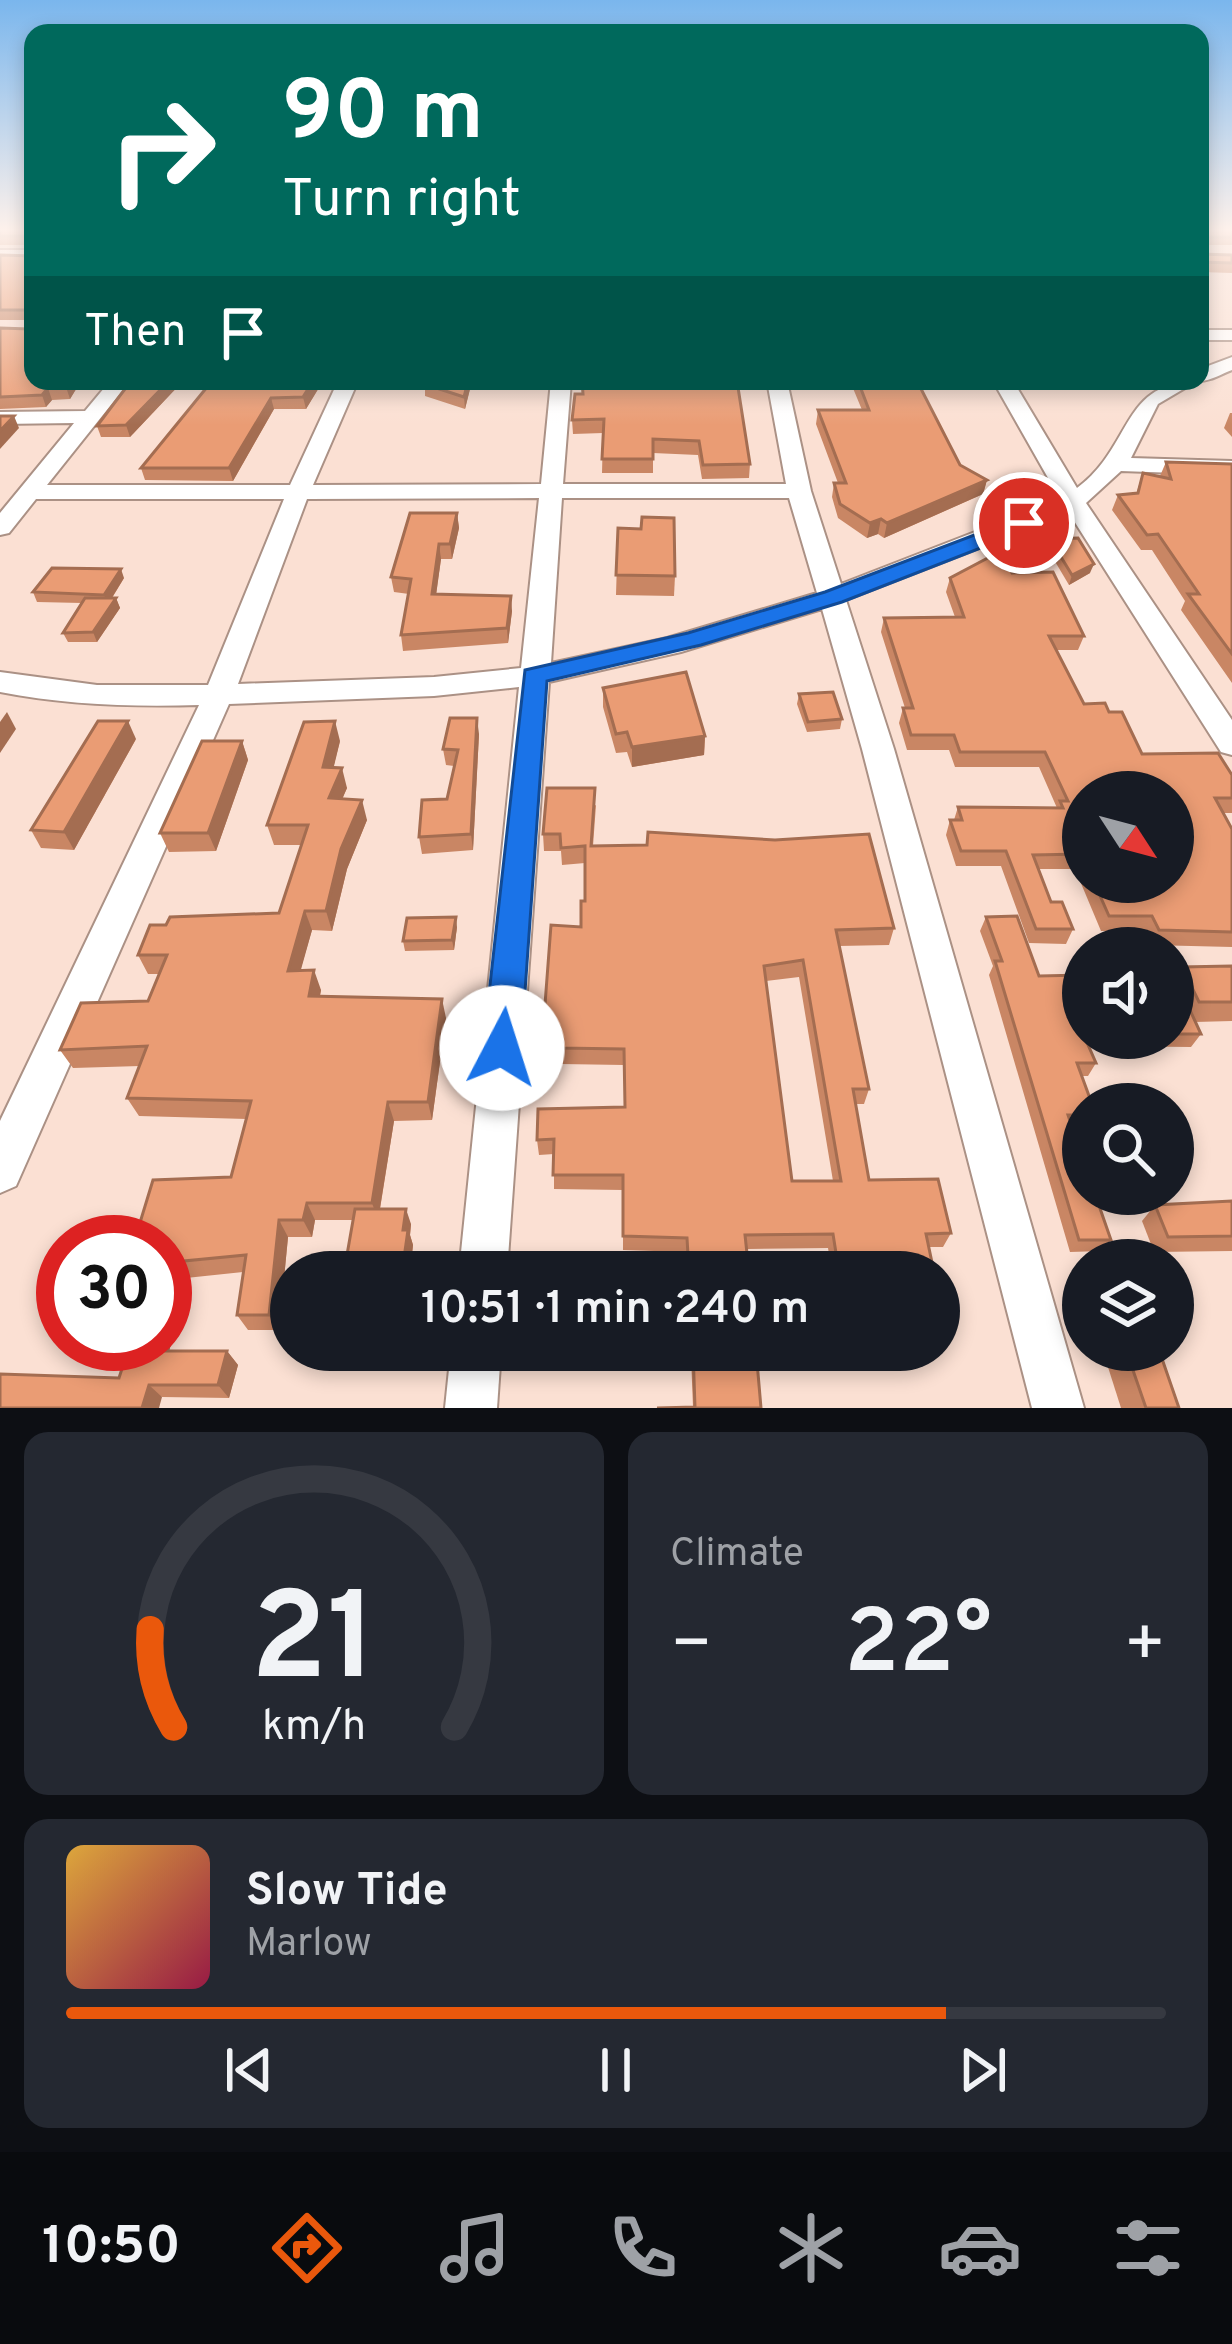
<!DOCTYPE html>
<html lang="en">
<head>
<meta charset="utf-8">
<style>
	:root { --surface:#171b24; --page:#242831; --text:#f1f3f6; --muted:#9ea1a6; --line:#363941; --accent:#ea580c }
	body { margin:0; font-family:Overpass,sans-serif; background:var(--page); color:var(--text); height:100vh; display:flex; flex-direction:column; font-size:45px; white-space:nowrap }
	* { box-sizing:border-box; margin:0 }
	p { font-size:39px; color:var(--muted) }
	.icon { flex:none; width:66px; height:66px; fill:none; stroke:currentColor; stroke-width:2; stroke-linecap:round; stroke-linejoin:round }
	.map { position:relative; height:1408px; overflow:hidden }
	.drawer { display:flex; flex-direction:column; gap:24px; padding:24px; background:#0d0f14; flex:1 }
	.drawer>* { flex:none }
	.banner { position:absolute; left:24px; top:24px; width:1185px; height:366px; border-radius:24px; box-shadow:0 6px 18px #0003; background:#00695c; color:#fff; overflow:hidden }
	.needle { width:78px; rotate:126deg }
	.buttons { position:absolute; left:1062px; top:771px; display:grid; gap:24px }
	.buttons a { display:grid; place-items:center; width:132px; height:132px; border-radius:50%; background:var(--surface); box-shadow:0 6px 18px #0003; font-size:60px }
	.speed { position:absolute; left:36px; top:1215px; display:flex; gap:24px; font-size:60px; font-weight:700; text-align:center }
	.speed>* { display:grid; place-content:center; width:156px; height:156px; border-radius:50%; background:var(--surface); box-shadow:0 6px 18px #0003; line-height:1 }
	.speed .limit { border:18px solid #d22; background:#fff; color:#111 }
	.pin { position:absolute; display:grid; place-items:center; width:102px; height:102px; color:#fff; margin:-51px; border:6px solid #fff; border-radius:50%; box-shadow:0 3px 12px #0007 }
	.me { position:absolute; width:132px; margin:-66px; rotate:5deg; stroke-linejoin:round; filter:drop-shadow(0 0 9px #0008) }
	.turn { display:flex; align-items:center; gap:42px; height:252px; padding:0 60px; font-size:54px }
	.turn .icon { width:156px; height:156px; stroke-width:2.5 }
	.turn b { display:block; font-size:84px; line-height:102px }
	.then { display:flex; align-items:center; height:114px; padding:0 60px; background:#0003; gap:24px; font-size:45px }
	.big { font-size:90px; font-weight:600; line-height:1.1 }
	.drawer .tile { flex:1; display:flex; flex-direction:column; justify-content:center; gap:18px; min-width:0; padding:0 42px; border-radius:24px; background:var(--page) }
	.drawer .dial { align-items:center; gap:0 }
	.dial svg { height:312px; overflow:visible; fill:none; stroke:var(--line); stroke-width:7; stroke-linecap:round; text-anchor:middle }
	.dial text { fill:var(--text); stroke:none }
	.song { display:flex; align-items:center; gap:36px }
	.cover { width:144px; height:144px; border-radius:18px; background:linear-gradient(135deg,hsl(40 70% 55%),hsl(340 70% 35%)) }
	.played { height:12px; border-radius:6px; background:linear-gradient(90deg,var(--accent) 80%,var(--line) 80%) }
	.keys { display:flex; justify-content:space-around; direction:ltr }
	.heat { display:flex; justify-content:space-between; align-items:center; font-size:66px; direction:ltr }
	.drawer .tiles { flex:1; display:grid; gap:24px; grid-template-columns:1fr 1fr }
	.tile:last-child { grid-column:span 2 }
	.trip { position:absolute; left:270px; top:1251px; width:690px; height:120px; border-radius:60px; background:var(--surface); box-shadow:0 6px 18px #0003; font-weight:600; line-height:120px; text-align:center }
	.menu { display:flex; height:192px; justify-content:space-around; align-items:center; background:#090b0e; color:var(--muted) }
	.menu .icon { width:84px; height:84px }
	.menu .active { color:var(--accent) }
	.menu b { font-size:54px; color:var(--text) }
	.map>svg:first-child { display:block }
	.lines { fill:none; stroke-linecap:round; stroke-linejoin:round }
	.street-casing { stroke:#ab9185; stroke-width:4 }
	.street { fill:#fff; fill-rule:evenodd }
	.wall { fill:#c98664; fill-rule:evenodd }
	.shaded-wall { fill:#a46d51 }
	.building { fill:#ea9c74; stroke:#a46d51; stroke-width:3; fill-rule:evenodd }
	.route { fill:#1a73e8; stroke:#114b97; stroke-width:3 }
</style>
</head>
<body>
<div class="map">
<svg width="1232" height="1408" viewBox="0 0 1232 1408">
	<rect width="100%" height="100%" fill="#fbe0d3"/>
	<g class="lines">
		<defs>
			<g id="street">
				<rect x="0" y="250" width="33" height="10"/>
				<rect x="1200" y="330" width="32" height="10"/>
				<path d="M1232,357V370C1221,374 1209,382 1197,381L1158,404L1131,458L1232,461V475L1121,471L1086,503L1232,720V755L1221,752L1069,513L846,600L894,749L1084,1408H1032L862,749L822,609L681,652L549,682L507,1272H459L519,687L434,696L229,704L16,1186L0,1193V1121L199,705C132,707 66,705 0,692V672L97,685H208L284,499H36L9,533L0,535V513L74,423L0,424V412L85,411L110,381H130L47,485H290L338,381H358L313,485L541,484L551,381H571L563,484H786L767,381H787L811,491L841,584L1060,499L993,381H1013L1077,488C1134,446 1120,381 1200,381V369ZM539,498L521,668L434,677L238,684L307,499ZM562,498H789L817,593L667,638L551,663Z"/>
				<path d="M451,1350H501L497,1408H445Z"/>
			</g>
		</defs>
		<use href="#street" class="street-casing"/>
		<use href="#street" class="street"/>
	</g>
	<g class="wall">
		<rect x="0" y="228" width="33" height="17"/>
		<rect x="1200" y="228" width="32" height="17"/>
		<path d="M1200,252V254L1232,255V273L1200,272Z"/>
		<path d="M0,255L33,256V381H81L70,399L52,400L46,407L0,409V328L29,329L32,320H0Z"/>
		<path d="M131,381H183L130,437H101L97,426Z"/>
		<path d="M208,381H323L306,409H274L233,481L145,480L141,468L210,383Z"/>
		<path d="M425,381H472L465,409L425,396Z"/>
		<path d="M850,381H917L960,465L987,480L983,494L884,538L878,534L867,538L838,518L832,497L834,483H838L816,424L818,410H862Z"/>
		<path d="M583,394L750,464L749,478L702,479L698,455L653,453V473H602L603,433L573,434L572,420Z"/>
		<path d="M1230,413H1232V437L1224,428Z"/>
		<path d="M1166,462L1232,464V683L1181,610L1185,601L1152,550H1141L1112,510L1118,495L1136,494L1143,473L1160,476Z"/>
		<path d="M457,513L459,528L452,559H441L436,594L512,611L508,643L403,651L401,635L409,594L394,592L391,577Z"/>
		<path d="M618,528L675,576L674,596L616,595Z"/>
		<path d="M1050,539L1090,573L1069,585L1047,548Z"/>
		<path d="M1012,573L1084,636L1078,650H1056L1084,704L1109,712L1142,754L1232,775V813H1223L1232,829V947L1150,945L1143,931H1101L1075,869H1039L1051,902L1073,929L1066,944L1029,943L1001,866H956L946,835L950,820H954L958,807L1057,808L1039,767H955L949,750H907L899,723L903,708H905L881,632L884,618L955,617L946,592L950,578ZM1083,792L1173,882H1083Z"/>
		<path d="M124,578L112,598H116L120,608L97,642H68L63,633L82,603L37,602L33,592Z"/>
		<path d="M603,688L705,736L704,755L632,767L627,752L616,753L603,707Z"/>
		<path d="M799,694L842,719L840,729L807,732L797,704Z"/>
		<path d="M479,734L473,850L422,854L419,837L447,799L454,766L446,765L443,749Z"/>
		<path d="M136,739L74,850L41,848L31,830Z"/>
		<path d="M242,741L248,760L216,851L169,852L160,833Z"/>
		<path d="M340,741L333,768L347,788L342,799L367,820L347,869L332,931L312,930L300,971L321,990L320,996L446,1018L432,1120L394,1121L380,1209L411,1224L410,1235L413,1245L410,1272H344L353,1220H315L312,1237H288L279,1330H248L237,1315L243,1272L186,1278L175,1318H172L177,1324L169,1351H227L238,1365L229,1398L162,1397L119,1378L165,1344V1242L139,1226L231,1177L247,1119L139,1116L127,1098L140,1066L73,1068L60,1050L148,1001L159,974H148L138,955L166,925L279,913L301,845H274L267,825Z"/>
		<path d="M596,805L593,846L894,928L889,945L839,946L869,1089L864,1104H856L869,1180L951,1233L943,1247H929L934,1272H832L828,1248L747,1249L749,1272H686L685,1252L623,1250V1190L554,1189V1154L539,1155L537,1140L625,1107L624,1065L561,1064L560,1047H544L543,1031L581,927L585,901V863L562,865L561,851H544L543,834ZM799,977L833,1181H792L766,981Z"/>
		<path d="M986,917L1039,976L1083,1038H1173V1008H1179L1173,995V981L1182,967L1232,966V1021L1195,1022L1201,1034L1191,1047L1089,1046L1096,1063L1088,1076H1082L1083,1127H1072L1111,1240L1102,1251L1070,1252L989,975L993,966L980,931Z"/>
		<path d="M457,927L454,950L405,951L403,941Z"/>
		<path d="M1232,1201V1251L1154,1252L1142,1221L1155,1205Z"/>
		<path d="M1110,1245L1146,1260H1106L1104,1254Z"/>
		<path d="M675,1350H756L761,1408L693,1407L691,1357L675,1358Z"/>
		<path d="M869,1350H920L921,1355L914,1367H871Z"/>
		<path d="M1122,1350H1159L1179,1408H1121L1107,1364Z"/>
	</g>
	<g class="shaded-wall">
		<path d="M69,381H81L70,399L66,387Z"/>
		<path d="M169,381H183L130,437L126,425Z"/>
		<path d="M313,381H323L306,409L303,397Z"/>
		<path d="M468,381H472L465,409L464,397Z"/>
		<path d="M48,388L52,400L46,407L42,395Z"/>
		<path d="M271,398L274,409L233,481L229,468Z"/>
		<path d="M14,416L19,428L0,449V431Z"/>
		<path d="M987,480L983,494L884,538L887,523Z"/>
		<path d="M457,513L459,528L452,559L450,544Z"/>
		<path d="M881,519L878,534L867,538L870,523Z"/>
		<path d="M439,544L441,559L434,610L432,594Z"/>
		<path d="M1094,564L1090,573L1069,585L1072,575Z"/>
		<path d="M121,569L124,578L108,604L104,595Z"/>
		<path d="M511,596L512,611L508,643L507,628Z"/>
		<path d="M116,598L120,608L97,642L93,632Z"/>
		<path d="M7,712L16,729L0,753V722Z"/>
		<path d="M477,718L479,734L473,850L471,834Z"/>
		<path d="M128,721L136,739L74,850L64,832Z"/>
		<path d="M335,721L340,741L329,787L323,767Z"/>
		<path d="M705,736L704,755L632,767V747Z"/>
		<path d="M242,741L248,760L216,851L208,833Z"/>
		<path d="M342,768L347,788L334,818L329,798Z"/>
		<path d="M362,800L367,820L347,869L332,931L326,911L341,849Z"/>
		<path d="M305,911L312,930L295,991L288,971Z"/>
		<path d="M456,917L457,927L454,950L452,940Z"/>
		<path d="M314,970L321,990L316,1015L309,996Z"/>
		<path d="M442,999L446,1018L432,1120L428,1102Z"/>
		<path d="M388,1102L394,1121L378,1220L372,1203Z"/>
		<path d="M307,1203L315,1220L312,1237L303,1220Z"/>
		<path d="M406,1209L411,1224L410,1235L413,1245L410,1272H402L403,1230Z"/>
		<path d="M279,1220L288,1237L279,1330L269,1315Z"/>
		<path d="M174,1262L186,1278L175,1318L165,1306V1295Z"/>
		<path d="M165,1310L177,1324L165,1365L152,1351L154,1344H165Z"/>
		<path d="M227,1351L238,1365L229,1398L218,1385Z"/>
		<path d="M149,1385L162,1397L159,1408H142Z"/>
	</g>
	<g class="building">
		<path d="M0,228H33V242L30,236H0Z"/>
		<path d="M1200,228H1232V237H1203L1200,240Z"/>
		<path d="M1200,252V254L1232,255V263L1200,262Z"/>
		<path d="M0,255L33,256V314L29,310H0Z"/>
		<path d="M33,316V381H69L66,387L48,388L42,395L0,397V328L29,329Z"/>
		<path d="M131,381H169L126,425L97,426Z"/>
		<path d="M212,381H313L303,397L271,398L229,468H141Z"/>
		<path d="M425,381H468L464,397L424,384Z"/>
		<path d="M582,381H737L750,464L703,465L699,441L653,439V459H602L604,419L572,420L575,394H583Z"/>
		<path d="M858,381H917L960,465L987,480L887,523L881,519L870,523L840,504L834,483H846L818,410H869Z"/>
		<path d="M0,416H14L0,431Z"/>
		<path d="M1166,462L1232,464V654L1188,594H1199L1158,534L1147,535L1118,495L1138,493L1143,473L1171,479Z"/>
		<path d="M410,513H457L450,544H439L432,594L511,596L507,628L401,635L411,579L391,577Z"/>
		<path d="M642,517L674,518L675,576L616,575L618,528L641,529Z"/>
		<path d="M1078,538L1094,564L1072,575L1050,539Z"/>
		<path d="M1001,551L1012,573L1053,572L1084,636H1049L1084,704L1105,703L1109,712H1122L1142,754L1218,753L1232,775V798H1215L1232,829V932L1159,930L1152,916H1109L1094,882H1173V792H1083V857L1082,854L1033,855L1051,902H1062L1073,929H1036L1006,851H961L950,820H962L958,807L1063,808L1060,801H1068L1045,752H960L954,735H911L903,708H913L884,618L964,617L950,578Z"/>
		<path d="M52,568L121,569L104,595L33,592Z"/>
		<path d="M85,598H116L93,632L63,633Z"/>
		<path d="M686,672L705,736L632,747L627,732L616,734L603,688Z"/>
		<path d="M833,692L842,719L808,722L799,694Z"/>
		<path d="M450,718H477L471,834L419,837L422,800L447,799L458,750L443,749Z"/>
		<path d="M98,721H128L64,832L31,830Z"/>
		<path d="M335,721L323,767L342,768L329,798L362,800L341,849L326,911H305L288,971L314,970L309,996L442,999L428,1102H388L372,1203H307L303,1220H279L269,1315H237L246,1255L174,1262L165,1295V1242H80L82,1233L139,1226L153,1180L231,1177L251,1101L127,1098L147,1046L60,1050L81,1003L148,1001L167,955H138L150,925H166L170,917L279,913L308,825H267L304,722Z"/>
		<path d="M202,741H242L208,833H160Z"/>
		<path d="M547,788H595L591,846L647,845L648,832L775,840L869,834L894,928L836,930L869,1089H853L869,1180L938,1179L951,1233L926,1234L934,1272H839L833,1234L745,1235L749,1272H689L687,1238L623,1236V1175H553L554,1139L537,1140L538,1109L625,1107L624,1049L560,1048V1031H543L551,925L581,927V901H585V846L561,848L560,834H543ZM803,960L841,1181H792L764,966Z"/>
		<path d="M1017,916L1039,976L1083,975V1038H1085L1096,1063H1077L1092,1104H1083V1115H1068L1083,1159V1194H1095L1111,1240H1079L995,961H1002L986,917Z"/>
		<path d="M456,917L452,940L403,941L407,918Z"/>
		<path d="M1232,966V1002H1199L1182,967Z"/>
		<path d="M1173,1008H1189L1201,1034H1173Z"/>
		<path d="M1232,1201V1236L1168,1237L1155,1205Z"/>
		<path d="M355,1209H406L403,1230H408L402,1272H344Z"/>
		<path d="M1110,1245H1141L1146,1260H1116Z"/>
		<path d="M939,1295L944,1318H939Z"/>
		<path d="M130,1344H154L152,1351H227L218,1385H149L142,1408H0V1374L119,1378Z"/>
		<path d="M693,1350H756L761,1408H657L695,1407Z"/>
		<path d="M877,1350H920L921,1355H878Z"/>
		<path d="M1126,1350H1159L1179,1408H1146Z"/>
	</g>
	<linearGradient id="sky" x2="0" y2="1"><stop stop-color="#7ab6ed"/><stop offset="0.54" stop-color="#fdf1eb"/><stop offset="1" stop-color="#fdf1eb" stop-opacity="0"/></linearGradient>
	<rect width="1232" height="425" fill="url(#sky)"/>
	<path class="route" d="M1024,516L1032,518V528L842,602L701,645L547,681L521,1048L515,1060L502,1065L489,1060L483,1048L525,670L688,633L825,592Z"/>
</svg>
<div class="buttons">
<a><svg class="needle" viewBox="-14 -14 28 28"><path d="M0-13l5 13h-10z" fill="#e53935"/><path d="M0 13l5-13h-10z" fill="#9ea1a6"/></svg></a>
<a><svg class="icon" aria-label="sound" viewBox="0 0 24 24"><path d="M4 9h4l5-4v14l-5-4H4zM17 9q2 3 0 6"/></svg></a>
<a><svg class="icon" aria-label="search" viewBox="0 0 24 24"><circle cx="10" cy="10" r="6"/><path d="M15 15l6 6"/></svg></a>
<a><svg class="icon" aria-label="layers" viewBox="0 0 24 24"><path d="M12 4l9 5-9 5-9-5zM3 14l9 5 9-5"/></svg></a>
</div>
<div class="speed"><div class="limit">30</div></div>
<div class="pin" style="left:1024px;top:523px;background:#d93025"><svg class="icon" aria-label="arrive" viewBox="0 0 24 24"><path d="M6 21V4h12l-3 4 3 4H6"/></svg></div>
<svg class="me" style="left:502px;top:1048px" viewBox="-20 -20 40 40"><circle r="19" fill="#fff"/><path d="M0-13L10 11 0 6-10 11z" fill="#1a73e8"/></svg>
<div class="trip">10:51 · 1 min · 240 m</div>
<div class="banner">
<div class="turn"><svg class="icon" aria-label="right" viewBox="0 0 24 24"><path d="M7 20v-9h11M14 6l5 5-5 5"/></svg><div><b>90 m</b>Turn right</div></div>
<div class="then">Then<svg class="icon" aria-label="arrive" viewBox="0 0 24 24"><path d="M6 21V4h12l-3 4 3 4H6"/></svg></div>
</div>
</div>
<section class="drawer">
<div class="tiles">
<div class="tile dial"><svg viewBox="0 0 100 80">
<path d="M14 69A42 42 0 1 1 86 69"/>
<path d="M14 69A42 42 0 0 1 8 44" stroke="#ea580c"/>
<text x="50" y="56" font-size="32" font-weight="700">21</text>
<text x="50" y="72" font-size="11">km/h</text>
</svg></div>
<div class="tile"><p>Climate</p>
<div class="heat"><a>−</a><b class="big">22°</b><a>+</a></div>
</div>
<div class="tile">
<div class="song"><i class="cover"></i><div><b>Slow Tide</b><p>Marlow</p></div></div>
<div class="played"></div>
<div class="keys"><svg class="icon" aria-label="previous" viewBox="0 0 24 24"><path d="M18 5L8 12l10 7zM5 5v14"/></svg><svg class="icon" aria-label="pause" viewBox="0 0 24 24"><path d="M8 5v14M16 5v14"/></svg><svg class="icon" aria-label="next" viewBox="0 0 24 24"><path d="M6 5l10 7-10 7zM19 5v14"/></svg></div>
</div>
</div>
</section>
<nav class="menu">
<b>10:50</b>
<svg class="icon active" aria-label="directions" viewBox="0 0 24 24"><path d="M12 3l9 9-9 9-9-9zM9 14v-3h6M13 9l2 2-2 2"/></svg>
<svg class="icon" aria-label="music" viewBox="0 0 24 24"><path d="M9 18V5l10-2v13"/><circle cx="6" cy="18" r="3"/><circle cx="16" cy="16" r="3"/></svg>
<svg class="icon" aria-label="phone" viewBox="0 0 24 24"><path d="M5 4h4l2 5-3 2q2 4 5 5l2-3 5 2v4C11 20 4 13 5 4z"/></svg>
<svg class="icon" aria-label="climate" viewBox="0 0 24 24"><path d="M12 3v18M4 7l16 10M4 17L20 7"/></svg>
<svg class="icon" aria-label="car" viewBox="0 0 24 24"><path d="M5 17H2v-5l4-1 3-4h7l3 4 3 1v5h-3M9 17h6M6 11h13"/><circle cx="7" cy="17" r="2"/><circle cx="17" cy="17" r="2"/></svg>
<svg class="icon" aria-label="filters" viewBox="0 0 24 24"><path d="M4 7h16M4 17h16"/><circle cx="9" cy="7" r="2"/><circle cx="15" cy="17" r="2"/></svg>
</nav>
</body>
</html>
